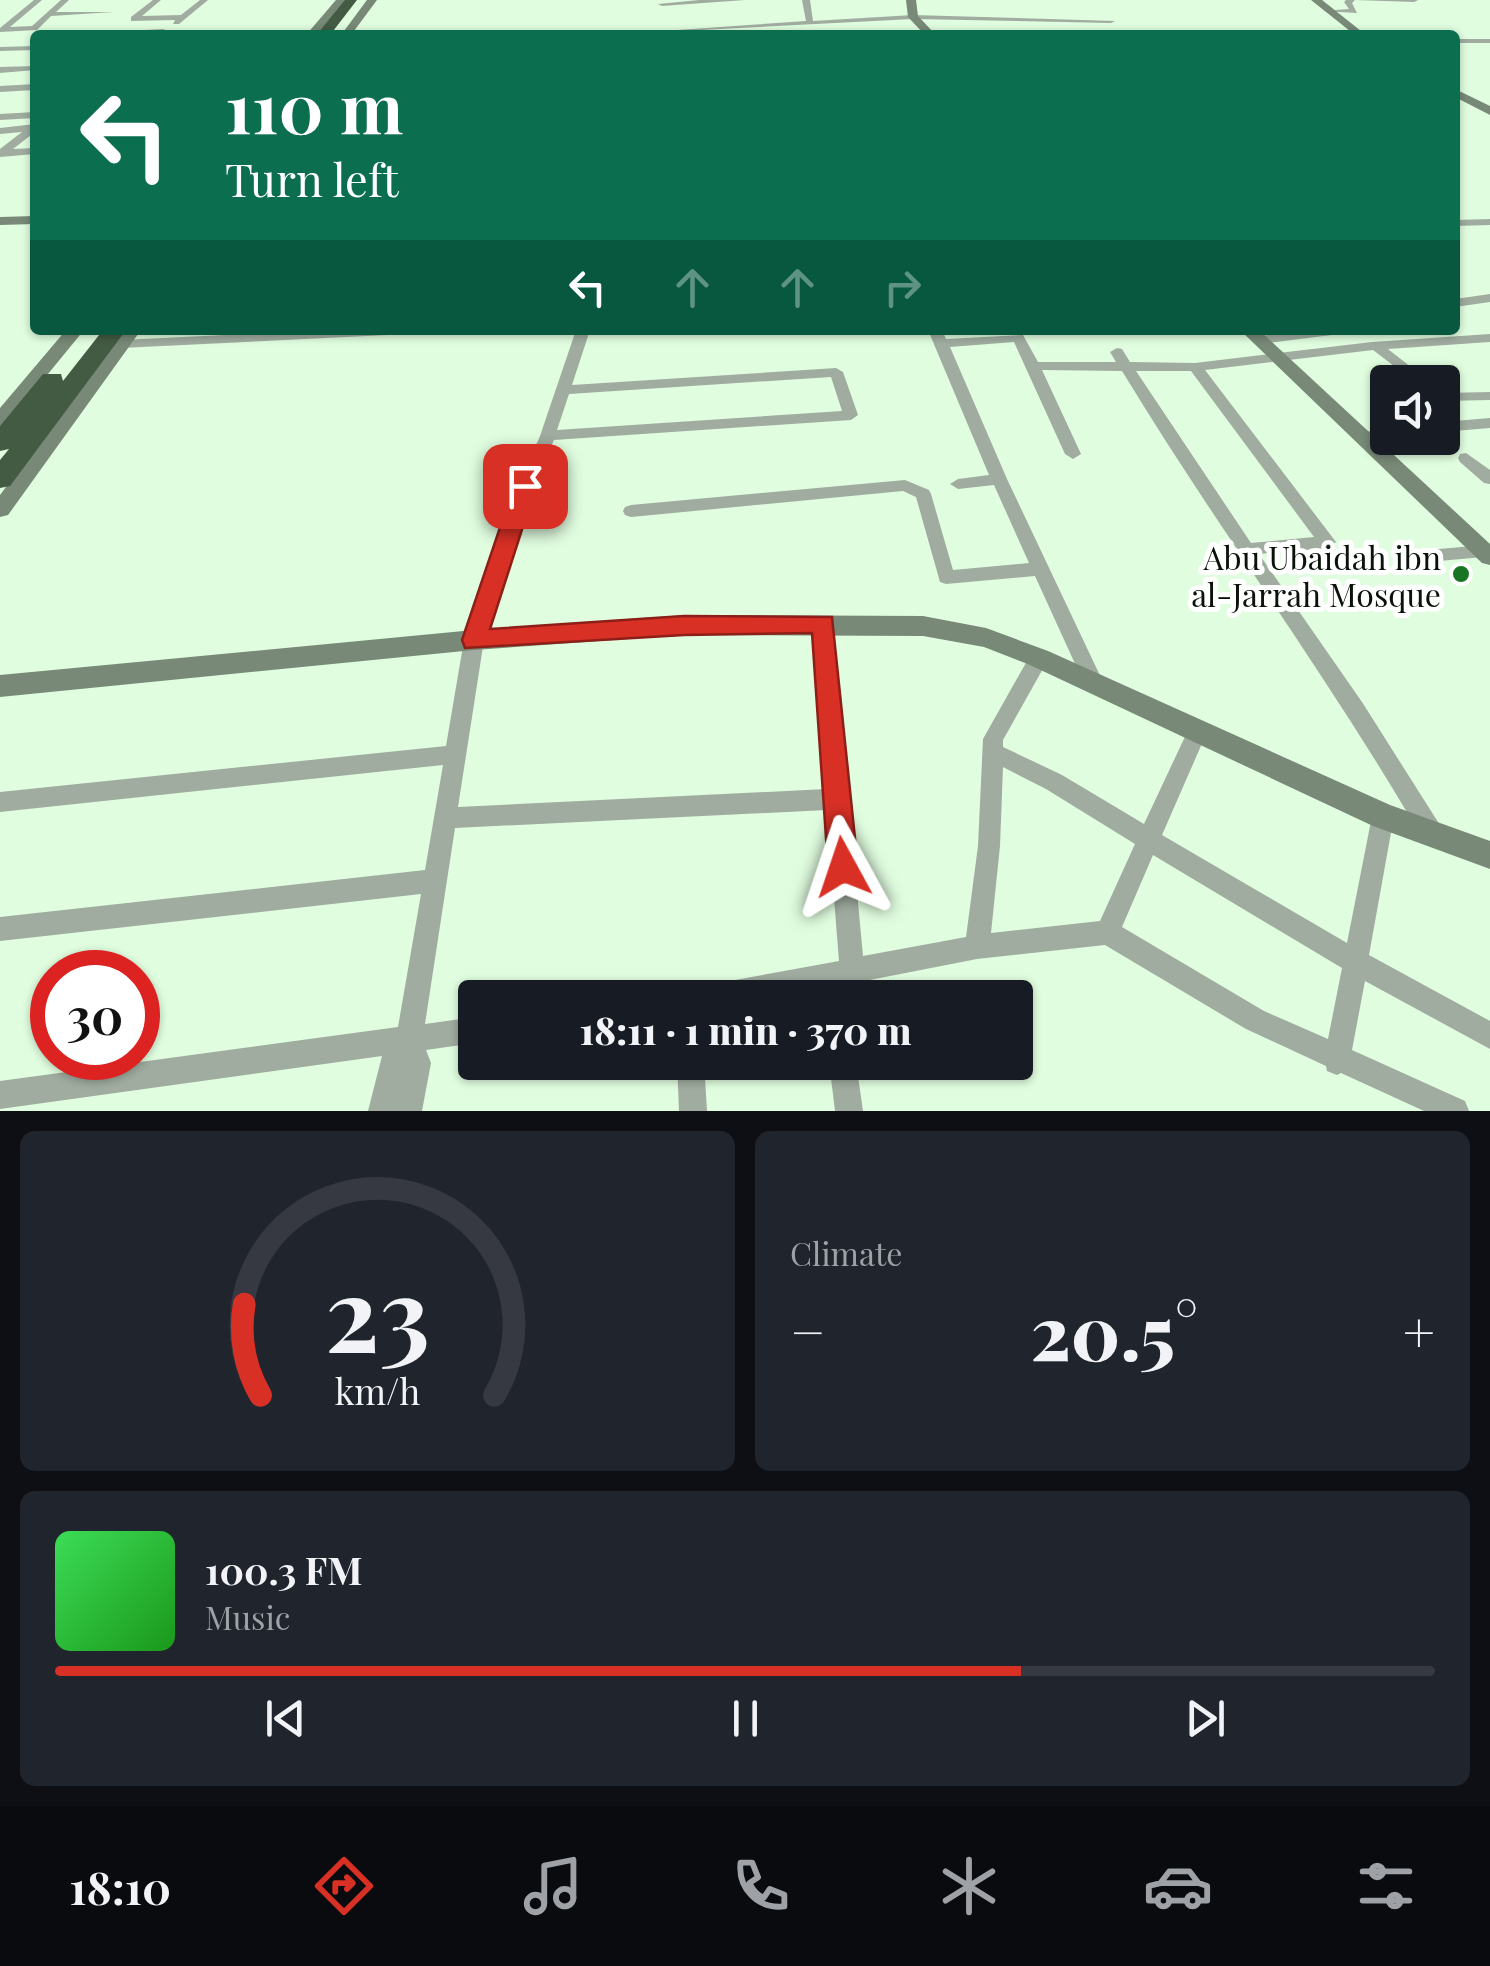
<!DOCTYPE html>
<html lang="en">
<head>
<meta charset="utf-8">
<style>
	:root { --surface:#171b24; --page:#20242c; --text:#f1f3f6; --muted:#9ea1a6; --line:#363941; --accent:#d93025 }
	body { margin:0; font-family:"Playfair Display",serif; background:var(--page); color:var(--text); height:100vh; display:flex; flex-direction:column; font-size:38px; white-space:nowrap }
	* { box-sizing:border-box; margin:0 }
	p { font-size:32px; color:var(--muted) }
	.icon { flex:none; width:55px; height:55px; fill:none; stroke:currentColor; stroke-width:2; stroke-linecap:round; stroke-linejoin:round }
	.map { position:relative; height:1111px; overflow:hidden }
	.panel { display:flex; flex-direction:column; gap:20px; padding:20px; background:#0d0f14; flex:1 }
	.panel>* { flex:none }
	.guide { position:absolute; left:30px; top:30px; width:1430px; height:305px; border-radius:10px; box-shadow:0 2px 8px #0004; background:#0b6e4f; color:#fff; overflow:hidden }
	.buttons { position:absolute; left:1370px; top:365px; display:grid; gap:20px }
	.buttons a { display:grid; place-items:center; width:90px; height:90px; border-radius:10px; background:var(--surface); box-shadow:0 2px 8px #0004; font-size:50px }
	.speed { position:absolute; left:30px; top:950px; display:flex; gap:20px; font-size:50px; font-weight:700; text-align:center }
	.speed>* { display:grid; place-content:center; width:130px; height:130px; border-radius:50%; background:var(--surface); box-shadow:0 2px 8px #0004; line-height:1 }
	.speed .limit { border:15px solid #d22; background:#fff; color:#111 }
	.pin { position:absolute; display:grid; place-items:center; width:85px; height:85px; color:#fff; margin:-42px; border-radius:20px; box-shadow:0 5px 15px #0006 }
	.me { position:absolute; width:110px; margin:-55px; rotate:355deg; stroke-linejoin:round; filter:drop-shadow(0 0 8px #0008) }
	.turn { display:flex; align-items:center; gap:35px; height:210px; padding:0 30px; font-size:45px }
	.turn .icon { width:130px; height:130px; stroke-width:2.5 }
	.turn b { display:block; font-size:70px; line-height:85px }
	.lanes { display:flex; align-items:center; height:95px; padding:0 30px; background:#0003; justify-content:center; gap:50px; direction:ltr }
	.lanes .off { opacity:.35 }
	.big { font-size:75px; font-weight:800; line-height:1.1 }
	.panel .tile { flex:1; display:flex; flex-direction:column; justify-content:center; gap:15px; min-width:0; padding:0 35px; border-radius:15px; background:var(--page) }
	.panel .dial { align-items:center; gap:0 }
	.dial svg { height:260px; overflow:visible; fill:none; stroke:var(--line); stroke-width:7; stroke-linecap:round; text-anchor:middle }
	.dial text { fill:var(--text); stroke:none }
	.song { display:flex; align-items:center; gap:30px }
	.cover { width:120px; height:120px; border-radius:15px; background:linear-gradient(135deg,hsl(130 70% 55%),hsl(120 70% 35%)) }
	.played { height:10px; border-radius:5px; background:linear-gradient(90deg,var(--accent) 70%,var(--line) 70%) }
	.keys { display:flex; justify-content:space-around; direction:ltr }
	.heat { display:flex; justify-content:space-between; align-items:center; font-size:55px; direction:ltr }
	.panel .tiles { flex:1; display:grid; gap:20px; grid-template-columns:1fr 1fr }
	.tile:last-child { grid-column:span 2 }
	.trip { position:absolute; left:458px; top:980px; width:575px; height:100px; border-radius:10px; background:var(--surface); box-shadow:0 2px 8px #0004; font-weight:800; line-height:100px; text-align:center }
	.tab-bar { display:flex; height:160px; justify-content:space-around; align-items:center; background:#090b0e; color:var(--muted) }
	.tab-bar .icon { width:70px; height:70px }
	.tab-bar .on { color:var(--accent) }
	.tab-bar b { font-size:45px; color:var(--text) }
	.map>svg:first-child { display:block }
	.lines { fill:none; stroke-linecap:round; stroke-linejoin:round }
	.street { fill:#a0aca0; fill-rule:evenodd }
	.secondary { fill:#788977; fill-rule:evenodd }
	.highway { fill:#435b43; fill-rule:evenodd }
	.route { fill:#d93025; stroke:#8d1f18; stroke-width:2.5 }
	.poi-dot { fill:#1a7522; stroke:#fff; stroke-width:4 }
	.labels { text-anchor:middle; dominant-baseline:central; stroke-width:10; stroke-linejoin:round; paint-order:stroke }
	.poi-label { font-size:32px; fill:#0a1309; stroke:#fff; text-anchor:end }
</style>
</head>
<body>
<div class="map">
<svg width="1490" height="1111" viewBox="0 0 1490 1111">
	<rect width="100%" height="100%" fill="#e0fddf"/>
	<g class="lines">
		<g class="street">
			<path d="M34,0H42L10,27L32,26L61,0H69L56,12H114L51,16L37,30L0,32V28Z"/>
			<path d="M153,0H161L142,16L181,15L200,0H208L179,24H173L175,20L131,21V17Z"/>
			<path d="M699,0H745L662,6L658,4Z"/>
			<path d="M802,0H810L813,21L913,15L1115,21L1111,23L913,19L605,35L806,21Z"/>
			<path d="M1346,0H1355L1352,3L1357,13L1322,11L1349,9L1344,2Z"/>
			<path d="M1355,0H1418L1414,2Z"/>
			<path d="M164,29L167,33L82,35L86,33Z"/>
			<rect x="1455" y="39" width="35" height="4"/>
			<path d="M35,46V50L0,51V47Z"/>
			<path d="M35,66V70L0,73V67Z"/>
			<path d="M35,84V90L0,92V86Z"/>
			<path d="M35,112V118L0,120V114Z"/>
			<path d="M35,124V132L13,149L35,148V154L0,157V149L22,132L0,134V128Z"/>
			<path d="M1490,219V225L1455,226V220Z"/>
			<path d="M1490,294V302L1455,307V299Z"/>
			<path d="M326,330H415L408,334L121,348L114,344L121,340Z"/>
			<path d="M576,330H590L572,385L836,368L843,372L858,415L851,420L554,440L523,509L508,575L484,640L458,807L826,789L814,624L816,619H830L832,624L863,956L966,937L978,846L983,739L1032,652L1039,650L1046,652L1049,658L1003,740V747L1062,775L1144,824L1190,726L1197,723L1204,726L1207,732L1162,835L1347,943L1372,816L1375,809L1383,806L1391,809L1394,816L1369,955L1490,1021V1049L1365,981L1352,1050L1465,1101L1469,1111H1424L1341,1073L1337,1075L1327,1071L1326,1066L1246,1029L1105,945L977,959L778,998H695L699,989L708,985L839,961L827,810L455,828L425,1024L475,1017V1043L426,1050L431,1063L422,1111H368L382,1056L0,1109V1081L398,1027L421,894L0,941V917L425,870L443,765L0,812V792L446,746L464,640L490,575L507,509L540,436ZM831,377L842,411L557,430L569,394ZM1003,767L1046,789L1135,844L1100,921L991,933L1000,846ZM1153,855L1342,968L1328,1039L1264,1011L1122,927Z"/>
			<path d="M928,330H942L946,339L1023,335L1038,362H1116L1110,352L1117,348L1122,349L1130,362L1195,363L1372,342L1490,334V342L1388,349L1430,382H1415L1373,350L1205,370L1336,542L1327,548L1259,554L1362,702L1438,822L1441,830L1438,838L1430,841L1422,838C1329,677 1218,529 1122,371L1042,370L1081,454L1073,459L1065,454L1014,342L950,347L1007,479L1104,684L1101,690L1094,692L1087,690L1035,576L946,584L940,582L916,497L903,491L631,517L625,515L623,511L625,507L631,505L905,480L929,490L931,494L953,570L1029,563L994,485L958,489L950,484L958,479L989,475ZM1136,371H1191L1314,537L1251,543Z"/>
			<path d="M1308,330H1347L1340,334L1259,344L1252,340L1259,336Z"/>
			<path d="M1490,392V400L1442,401V393Z"/>
			<path d="M1490,418V428L1442,432V422Z"/>
			<path d="M1388,427V437L1362,442L1354,437L1357,434Z"/>
			<path d="M1466,453L1490,470V484L1484,483L1460,462L1458,458L1460,454Z"/>
			<path d="M1484,545L1490,546V556L1484,557L1405,564L1396,558L1405,552Z"/>
			<path d="M677,1062H704L707,1111H679Z"/>
			<path d="M829,1062H856L863,1111H835Z"/>
		</g>
		<g class="secondary">
			<path d="M336,0H346L316,35H306Z"/>
			<path d="M367,0H377L351,35H341Z"/>
			<path d="M906,0H916L918,16L936,35H925L908,17Z"/>
			<path d="M1311,0H1322L1366,35H1355Z"/>
			<path d="M1455,89L1490,106V115L1455,97Z"/>
			<path d="M35,216V224L0,225V217Z"/>
			<path d="M66,330H84L7,424L0,426V408Z"/>
			<path d="M123,330H141L8,515L0,517V495Z"/>
			<path d="M1240,330H1259L1490,544V565L1482,563Z"/>
			<path d="M685,615L923,616L986,628L1048,651L1390,805L1490,841V869L1373,826L1030,665L984,647L923,636L685,635L474,650L0,697V675L474,630Z"/>
		</g>
		<g class="highway">
			<path d="M345,0H357L330,35H316Z"/>
			<path d="M103,330H126L10,486L0,488V460L9,449L0,451V426L43,374H61L63,381Z"/>
		</g>
	</g>
	<path class="route" d="M525,479L536,486L490,629L684,616L832,617L858,867L854,878L843,882L833,878L828,867L812,633L684,635L465,648L462,640L514,486Z"/>
	<circle class="poi-dot" cx="1461" cy="574" r="10"/>
	<g class="labels">
		<g class="poi-label">
			<text x="1441" y="556">Abu Ubaidah ibn<tspan x="1441" dy="37">al-Jarrah Mosque</tspan></text>
		</g>
	</g>
</svg>
<div class="buttons">
<a><svg class="icon" aria-label="sound" viewBox="0 0 24 24"><path d="M4 9h4l5-4v14l-5-4H4zM17 9q2 3 0 6"/></svg></a>
</div>
<div class="speed"><div class="limit">30</div></div>
<div class="pin" style="left:525px;top:486px;background:#d93025"><svg class="icon" aria-label="arrive" viewBox="0 0 24 24"><path d="M6 21V4h12l-3 4 3 4H6"/></svg></div>
<svg class="me" style="left:843px;top:867px" viewBox="-20 -20 40 40"><path d="M0-17L14 15 0 8-14 15z" fill="#d93025" stroke="#fff" stroke-width="4"/></svg>
<div class="trip">18:11 · 1 min · 370 m</div>
<div class="guide">
<div class="turn"><svg class="icon" aria-label="left" viewBox="0 0 24 24"><path d="M17 20v-9H6M10 6l-5 5 5 5"/></svg><div><b>110 m</b>Turn left</div></div>
<div class="lanes"><svg class="icon" aria-label="left" viewBox="0 0 24 24"><path d="M17 20v-9H6M10 6l-5 5 5 5"/></svg><svg class="icon off" aria-label="ahead" viewBox="0 0 24 24"><path d="M12 20V5M6 11l6-6 6 6"/></svg><svg class="icon off" aria-label="ahead" viewBox="0 0 24 24"><path d="M12 20V5M6 11l6-6 6 6"/></svg><svg class="icon off" aria-label="right" viewBox="0 0 24 24"><path d="M7 20v-9h11M14 6l5 5-5 5"/></svg></div>
</div>
</div>
<section class="panel">
<div class="tiles">
<div class="tile dial"><svg viewBox="0 0 100 80">
<path d="M14 69A42 42 0 1 1 86 69"/>
<path d="M14 69A42 42 0 0 1 9 41" stroke="#d93025"/>
<text x="50" y="56" font-size="32" font-weight="700">23</text>
<text x="50" y="72" font-size="11">km/h</text>
</svg></div>
<div class="tile"><p>Climate</p>
<div class="heat"><a>−</a><b class="big">20.5°</b><a>+</a></div>
</div>
<div class="tile">
<div class="song"><i class="cover"></i><div><b>100.3 FM</b><p>Music</p></div></div>
<div class="played"></div>
<div class="keys"><svg class="icon" aria-label="previous" viewBox="0 0 24 24"><path d="M18 5L8 12l10 7zM5 5v14"/></svg><svg class="icon" aria-label="pause" viewBox="0 0 24 24"><path d="M8 5v14M16 5v14"/></svg><svg class="icon" aria-label="next" viewBox="0 0 24 24"><path d="M6 5l10 7-10 7zM19 5v14"/></svg></div>
</div>
</div>
</section>
<nav class="tab-bar">
<b>18:10</b>
<svg class="icon on" aria-label="directions" viewBox="0 0 24 24"><path d="M12 3l9 9-9 9-9-9zM9 14v-3h6M13 9l2 2-2 2"/></svg>
<svg class="icon" aria-label="music" viewBox="0 0 24 24"><path d="M9 18V5l10-2v13"/><circle cx="6" cy="18" r="3"/><circle cx="16" cy="16" r="3"/></svg>
<svg class="icon" aria-label="phone" viewBox="0 0 24 24"><path d="M5 4h4l2 5-3 2q2 4 5 5l2-3 5 2v4C11 20 4 13 5 4z"/></svg>
<svg class="icon" aria-label="climate" viewBox="0 0 24 24"><path d="M12 3v18M4 7l16 10M4 17L20 7"/></svg>
<svg class="icon" aria-label="car" viewBox="0 0 24 24"><path d="M5 17H2v-5l4-1 3-4h7l3 4 3 1v5h-3M9 17h6M6 11h13"/><circle cx="7" cy="17" r="2"/><circle cx="17" cy="17" r="2"/></svg>
<svg class="icon" aria-label="filters" viewBox="0 0 24 24"><path d="M4 7h16M4 17h16"/><circle cx="9" cy="7" r="2"/><circle cx="15" cy="17" r="2"/></svg>
</nav>
</body>
</html>
